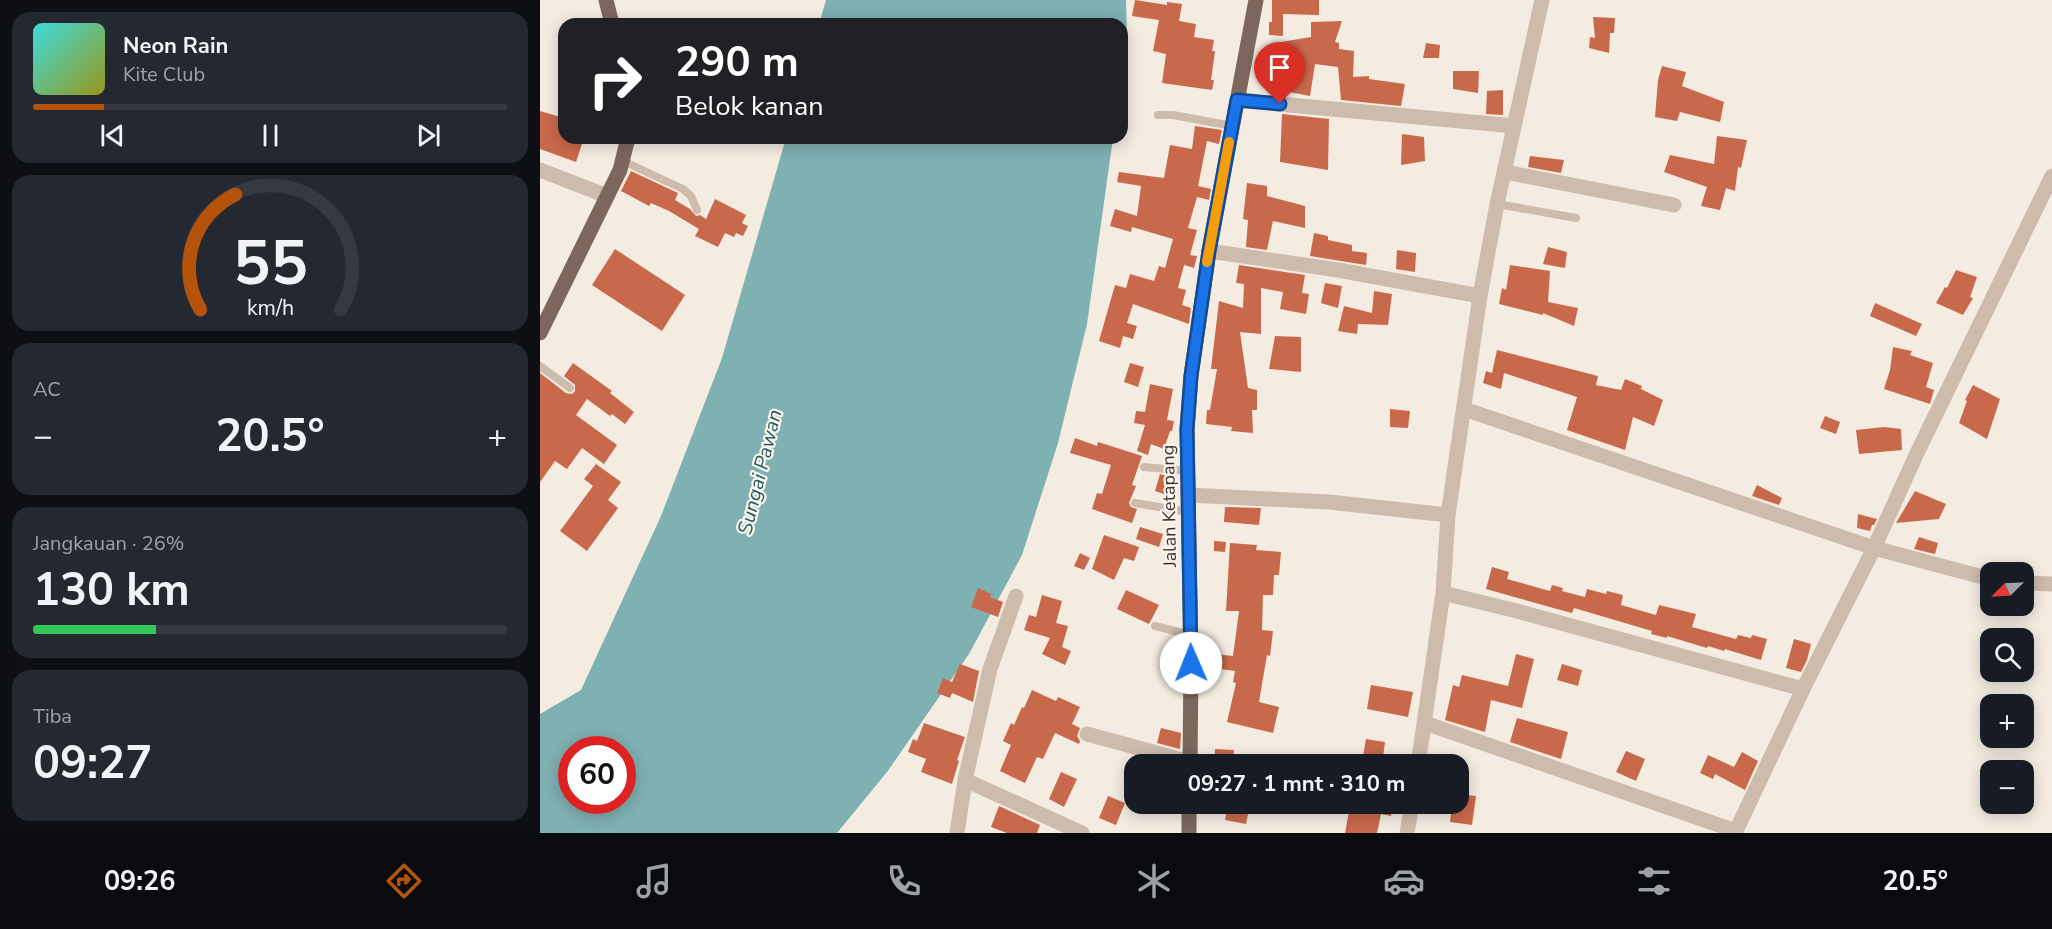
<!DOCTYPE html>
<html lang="id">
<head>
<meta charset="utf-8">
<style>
	:root { --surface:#171b24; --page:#242831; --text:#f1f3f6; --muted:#9ea1a6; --line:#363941; --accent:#b45309 }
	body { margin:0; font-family:"Nunito Sans",sans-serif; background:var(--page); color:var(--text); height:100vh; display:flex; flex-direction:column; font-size:22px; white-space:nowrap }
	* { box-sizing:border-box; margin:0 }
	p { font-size:20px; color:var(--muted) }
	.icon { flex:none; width:33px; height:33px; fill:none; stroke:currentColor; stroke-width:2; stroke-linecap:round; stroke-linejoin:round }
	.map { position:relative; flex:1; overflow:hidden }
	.details { display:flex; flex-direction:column; gap:12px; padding:12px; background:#0d0f14; width:540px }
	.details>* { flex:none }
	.top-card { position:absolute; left:18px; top:18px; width:570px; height:126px; border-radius:18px; box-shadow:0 3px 15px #0003; background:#202124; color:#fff; overflow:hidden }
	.needle { width:39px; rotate:246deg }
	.fabs { position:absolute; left:1440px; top:562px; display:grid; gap:12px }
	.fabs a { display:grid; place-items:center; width:54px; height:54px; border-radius:12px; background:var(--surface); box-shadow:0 3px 15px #0003; font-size:30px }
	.speed { position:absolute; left:18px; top:736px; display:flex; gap:12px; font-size:30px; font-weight:700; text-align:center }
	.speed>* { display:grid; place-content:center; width:78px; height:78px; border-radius:50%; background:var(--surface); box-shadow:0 3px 15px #0003; line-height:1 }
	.speed .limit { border:9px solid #d22; background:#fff; color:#111 }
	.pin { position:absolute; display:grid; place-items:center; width:51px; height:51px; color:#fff; margin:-62px -26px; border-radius:50% 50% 50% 0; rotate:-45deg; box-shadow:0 0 6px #0007 }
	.pin .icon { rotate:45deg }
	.me { position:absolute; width:66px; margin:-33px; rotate:359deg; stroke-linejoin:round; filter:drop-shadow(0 0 4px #0008) }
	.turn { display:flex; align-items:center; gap:21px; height:126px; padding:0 18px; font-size:27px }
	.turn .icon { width:78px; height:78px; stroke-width:2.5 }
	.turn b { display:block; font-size:42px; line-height:51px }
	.big { font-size:45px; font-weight:700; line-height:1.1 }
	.details .widget { flex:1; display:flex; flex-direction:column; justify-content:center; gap:9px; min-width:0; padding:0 21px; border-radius:18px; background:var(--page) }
	.details .dial { align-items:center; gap:0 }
	.dial svg { height:156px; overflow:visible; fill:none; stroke:var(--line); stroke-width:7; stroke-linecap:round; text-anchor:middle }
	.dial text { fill:var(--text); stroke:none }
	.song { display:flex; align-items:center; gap:18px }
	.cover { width:72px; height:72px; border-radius:9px; background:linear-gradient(135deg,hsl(180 70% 55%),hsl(60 70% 35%)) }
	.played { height:6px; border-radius:3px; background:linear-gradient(90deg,var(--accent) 15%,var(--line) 15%) }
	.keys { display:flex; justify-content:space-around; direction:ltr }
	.heat { display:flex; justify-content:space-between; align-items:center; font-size:33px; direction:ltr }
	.charge { height:9px; border-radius:4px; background:linear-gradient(90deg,#34c759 26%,var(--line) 0) }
	.trip { position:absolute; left:584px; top:754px; width:345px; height:60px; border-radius:18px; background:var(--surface); box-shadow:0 3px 15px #0003; font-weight:700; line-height:60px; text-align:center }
	.tab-bar { display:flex; height:96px; justify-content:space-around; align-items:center; background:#090b0e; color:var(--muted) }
	.tab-bar .icon { width:42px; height:42px }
	.tab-bar .current { color:var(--accent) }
	.tab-bar b { font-size:27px; color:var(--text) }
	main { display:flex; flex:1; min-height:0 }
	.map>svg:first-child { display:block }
	.water { fill:#7fb0b2; fill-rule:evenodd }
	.building { fill:#c8694b }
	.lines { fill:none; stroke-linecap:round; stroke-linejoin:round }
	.service { stroke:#cdbbac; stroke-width:8 }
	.minor { stroke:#cdbbac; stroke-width:15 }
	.primary { stroke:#7d675c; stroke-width:15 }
	.route-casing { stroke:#114b97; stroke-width:15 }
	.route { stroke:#1a73e8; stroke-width:10 }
	.slow { stroke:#f59e0b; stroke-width:10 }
	.labels { text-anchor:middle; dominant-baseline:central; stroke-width:4.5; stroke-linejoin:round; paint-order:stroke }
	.street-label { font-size:18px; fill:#3b302b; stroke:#fbf5ee }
	.water-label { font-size:20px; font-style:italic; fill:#1f5a5e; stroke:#fbf5ee }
</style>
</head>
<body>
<main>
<section class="details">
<div class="widget">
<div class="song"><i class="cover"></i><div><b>Neon Rain</b><p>Kite Club</p></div></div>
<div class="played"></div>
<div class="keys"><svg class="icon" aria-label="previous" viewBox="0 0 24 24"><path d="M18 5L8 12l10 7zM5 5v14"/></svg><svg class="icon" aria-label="pause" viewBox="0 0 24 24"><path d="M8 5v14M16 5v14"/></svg><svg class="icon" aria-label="next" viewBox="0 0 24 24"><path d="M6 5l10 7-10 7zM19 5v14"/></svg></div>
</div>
<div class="widget dial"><svg viewBox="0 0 100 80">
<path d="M14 69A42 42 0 1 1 86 69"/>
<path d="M14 69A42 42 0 0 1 32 10" stroke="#b45309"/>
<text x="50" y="56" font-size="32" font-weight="700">55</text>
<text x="50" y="72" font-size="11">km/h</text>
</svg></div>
<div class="widget"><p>AC</p>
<div class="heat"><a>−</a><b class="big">20.5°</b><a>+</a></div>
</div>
<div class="widget"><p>Jangkauan · 26%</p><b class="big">130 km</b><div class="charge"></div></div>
<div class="widget"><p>Tiba</p><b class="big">09:27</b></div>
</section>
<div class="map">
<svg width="1512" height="833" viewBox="0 0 1512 833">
	<rect width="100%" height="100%" fill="#f4ebe1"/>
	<g class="water">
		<path d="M286,0H586L587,36L582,70V24H279Z"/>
		<path d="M246,138H573L547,324L518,443L482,555L429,654L347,772L297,833H0V714L41,690L121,516L182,358ZM32,750H82V801H32Z"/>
	</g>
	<g class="building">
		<path d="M595,0L627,5V2L642,4L639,21L656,24L654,37L674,40L672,51H675L671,80H674L672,90L622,83L626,54L613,51L619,20L592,16Z"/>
		<path d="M732,0H779V15L743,14V36L729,35V22H732Z"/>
		<path d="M1053,17L1075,18L1074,33H1070L1069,53L1049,48L1050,37L1055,38Z"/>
		<path d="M802,21L795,42L799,43V49L814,51L813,77L829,76V79L865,84L861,106L801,100L798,67L775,64L770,96L749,92L751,60L740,59L741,42L771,37V22Z"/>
		<path d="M886,43L900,45L899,58H883Z"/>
		<path d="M1122,66L1146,72L1142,86L1184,102L1180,122L1140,112L1137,121L1115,117L1118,80Z"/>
		<path d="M913,71H939L938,93L913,89Z"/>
		<path d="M963,90V115L946,114L947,91Z"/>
		<path d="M0,111L24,118V138H44L36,162L0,149Z"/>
		<path d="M742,114L789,119L788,170L740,162Z"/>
		<path d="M655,126L682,130L679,144L667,141L658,186L671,189L669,200L657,197L648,228L657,230L650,255L657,256L654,268L644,265L638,288L646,290L642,305L651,308L649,324L593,304L587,323L597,326L593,339L583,336L580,348L559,341L575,285L586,288L590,274L614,281L619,266L625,268L633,239L592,227L591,232L570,226L575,209L597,216L601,186L577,182L579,172L624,178L630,145L652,149Z"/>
		<path d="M862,134L884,137L885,161L861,165Z"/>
		<path d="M1177,136L1207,140L1201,168L1198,167L1195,191L1186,188L1180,210L1161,206L1167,187L1124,172L1130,155L1174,164Z"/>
		<path d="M990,156L1024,160L1021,173L988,167Z"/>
		<path d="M91,171L138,193L135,200L150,209L156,216L160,215L166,219L175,199L206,215L202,223L208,226L203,236L196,233L194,237L185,233L178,247L155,236L159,229L129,211L111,203L109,206L81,191Z"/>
		<path d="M707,183L727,186V196L765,206V228L733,221L727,250L706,247L708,220L703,219Z"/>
		<path d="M774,233L788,236V240L812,245V251L827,253L826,265L770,256Z"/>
		<path d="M1008,247L1027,252L1025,268L1003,264Z"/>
		<path d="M75,249L145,295L122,331L52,285Z"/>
		<path d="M857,250L876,253L875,272L856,269Z"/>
		<path d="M699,265L765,275L762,293L769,294L766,314L740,309L743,292L721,288V334L700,332L708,388L717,390V410H712L713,433L691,431L692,427L666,424L667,410H670L677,369H671L679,301L703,308L704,284L696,283Z"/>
		<path d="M970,265L1010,271L1008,302L1038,308L1034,326L1003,313V315L959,304L962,288L966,290Z"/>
		<path d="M1416,270L1437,277L1430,297L1433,298L1423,315L1396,303L1405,287L1407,288Z"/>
		<path d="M785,283L802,286L798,308L781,303Z"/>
		<path d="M834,291L852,294L848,325L818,324L817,334L798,331L804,306L832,313Z"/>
		<path d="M1335,303L1382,324L1376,336L1330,316Z"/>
		<path d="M735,336L761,337V372L729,369Z"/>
		<path d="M1353,347L1372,351L1370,355L1393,363L1386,387L1394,390L1390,404L1344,389L1350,370Z"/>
		<path d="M957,350L1058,376L1056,385L1081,390L1085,379L1102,386L1101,389L1123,400L1114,426L1093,417L1085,450L1027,430L1037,397L964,373L961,389L943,383L946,371L952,373Z"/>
		<path d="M33,363L72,391L70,393L94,412L85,424L72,414L70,416L47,399L36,415L77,445L64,464L42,448L27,469L15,461L0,482V373L26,393L32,394L35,391V385L24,376Z"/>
		<path d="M590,363L604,367L598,387L584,382Z"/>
		<path d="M610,384L633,389L627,420L634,421L632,431H630L624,449L611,444L608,455L597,451L605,425L594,423L596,411L605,412Z"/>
		<path d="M1433,385L1460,399L1447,439L1419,423L1427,401L1425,400Z"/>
		<path d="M850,409L870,411L868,428L850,427Z"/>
		<path d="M1285,416L1300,422L1296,434L1280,428Z"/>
		<path d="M1344,427L1361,429L1362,450L1319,454L1316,430Z"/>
		<path d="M535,438L557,446L558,442L574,447L602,456L592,485L596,486L589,503L591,507L597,509L592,523L552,509L557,493L562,494L571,465L530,453Z"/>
		<path d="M56,464L81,482L68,500L78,508L47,551L20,531L53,486L44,479Z"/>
		<path d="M620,474L630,477L624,494L615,491Z"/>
		<path d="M1217,485L1242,498L1239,505L1212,496Z"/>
		<path d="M1375,491L1406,504L1399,519L1356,523Z"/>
		<path d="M685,507L721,508L719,525L684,522Z"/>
		<path d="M1318,514L1337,519L1334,525H1332L1330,531L1317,528Z"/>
		<path d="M600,527L623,534L619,547L596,539Z"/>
		<path d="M564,535L599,547L594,561L584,558L574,580L552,569Z"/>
		<path d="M1379,537L1398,543L1395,554L1374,549Z"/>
		<path d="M674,541L686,542L685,552L674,551Z"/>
		<path d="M690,543L717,545L716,550L741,552L739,575H734L733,595H723L722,630L733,631L730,656L727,655L719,702L739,707L733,733L687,722L696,683L693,682L695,671L673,668L675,654L693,656L699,611H686Z"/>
		<path d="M540,553L550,558L544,570L534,566Z"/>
		<path d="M952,567L969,572L967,579L1010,591L1012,585L1023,588L1022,591L1045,597L1047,589L1066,594L1067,591L1083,595L1081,605L1116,615L1119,605L1156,614L1152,627L1196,639L1198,635L1211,638L1212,635L1227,639L1221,660L1185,649L1184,651L1168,646L1167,648L1127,636V638L1111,634L1112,631L1034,608L1032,613L1017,609L946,589Z"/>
		<path d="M438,588L451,594L450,597L463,602L458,617L431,607Z"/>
		<path d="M586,590L619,605L609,624L577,609Z"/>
		<path d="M502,595L522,601L516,623L528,626L522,647L531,651L525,665L502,654L510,638L484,630L489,615L496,617Z"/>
		<path d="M1254,639L1271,644L1267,660L1261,672L1246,668Z"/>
		<path d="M976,654L994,659L982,708L951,700L945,732L905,720L913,685L919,687L922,675L968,686Z"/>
		<path d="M420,664L439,671L433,702L412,693L410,698L397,693L403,678L412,682Z"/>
		<path d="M1022,664L1042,670L1038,686L1017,680Z"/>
		<path d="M831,685L873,692L868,717L827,709Z"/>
		<path d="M492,690L516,701L518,697L540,707L532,724L540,728L537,736L540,741L539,744L515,733L503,759L497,757L485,783L460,771L471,745L463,741L471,723L474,725L482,707L484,708Z"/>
		<path d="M977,718L1028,732L1021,759L970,742Z"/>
		<path d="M384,723L425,737L417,760L419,761L412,784L381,772L386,759L368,752L373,739L377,741Z"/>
		<path d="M621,728L641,733L640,749L617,743Z"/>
		<path d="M826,739L845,742L842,765L822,762Z"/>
		<path d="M675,749L694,750L693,765H674Z"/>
		<path d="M1086,751L1105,759L1096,781L1076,772Z"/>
		<path d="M1202,752L1218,761L1205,790L1175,774L1173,779L1160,773L1168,755L1194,767Z"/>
		<path d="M521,772L537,779L524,807L509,799Z"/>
		<path d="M918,794L936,796L932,825L910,822L912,804H918Z"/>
		<path d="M568,796L585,803L576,825L559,818Z"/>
		<path d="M688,804H710L706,824L685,820Z"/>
		<path d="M814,804H854L851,816L841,814L837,833H805L809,811L818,813V810L814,809Z"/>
		<path d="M459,806L500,825L497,833H467L451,827Z"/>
	</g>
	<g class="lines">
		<g class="service">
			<path d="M618,115H633L692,126"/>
			<path d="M83,161L143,189L151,196L157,210"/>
			<path d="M957,204L1036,218"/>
			<path d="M0,366L30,388"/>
			<path d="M604,467L648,471"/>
			<path d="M595,503L649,512"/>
			<path d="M615,626L651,635"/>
		</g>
		<g class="minor">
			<path d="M697,100L974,126"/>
			<path d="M0,170L67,196"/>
			<path d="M965,172L1134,205"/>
			<path d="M669,251L798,270L940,296"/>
			<path d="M924,409L1334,548L1450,579"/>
			<path d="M649,495L789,502L908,515"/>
			<path d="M1484,583L1512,584"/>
			<path d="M903,593L973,610L1263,689"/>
			<path d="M885,723L1196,831L1263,689L1334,548L1377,453L1512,176"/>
			<path d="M547,734L650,762"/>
			<path d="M878,765L903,593L908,515L940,296L957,204L1002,0"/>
			<path d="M425,780L450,669L476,596"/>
			<path d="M417,833L425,780L542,833"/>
			<path d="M867,833L872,804"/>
		</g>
		<g class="primary">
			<path d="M66,0L72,24"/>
			<path d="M0,333L80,170L88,138"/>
			<path d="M650,765L651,663L647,429L651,376L669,251L716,0"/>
			<path d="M649,833V804"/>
		</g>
	</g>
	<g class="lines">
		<defs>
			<path id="route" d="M651,663L647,429L651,376L669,251L697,100L740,104"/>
		</defs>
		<use href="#route" class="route-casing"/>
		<use href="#route" class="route"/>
		<path class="slow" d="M667,262L689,142"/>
	</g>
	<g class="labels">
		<g class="street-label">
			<text transform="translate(629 506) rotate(-91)">Jalan Ketapang</text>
		</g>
		<g class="water-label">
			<text transform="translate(220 472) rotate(-76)">Sungai Pawan</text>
		</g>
	</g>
</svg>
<div class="fabs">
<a><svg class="needle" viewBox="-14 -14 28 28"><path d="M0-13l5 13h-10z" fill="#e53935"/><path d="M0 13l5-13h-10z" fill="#9ea1a6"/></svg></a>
<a><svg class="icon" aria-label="search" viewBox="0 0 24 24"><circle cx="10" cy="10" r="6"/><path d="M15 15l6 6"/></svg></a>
<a>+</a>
<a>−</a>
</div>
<div class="speed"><div class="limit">60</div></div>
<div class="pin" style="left:740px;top:104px;background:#d93025"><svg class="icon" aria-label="arrive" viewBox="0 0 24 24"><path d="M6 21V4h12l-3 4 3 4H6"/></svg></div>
<svg class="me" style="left:651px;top:663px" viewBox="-20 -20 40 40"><circle r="19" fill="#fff"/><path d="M0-13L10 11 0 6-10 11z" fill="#1a73e8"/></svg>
<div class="trip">09:27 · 1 mnt · 310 m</div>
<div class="top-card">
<div class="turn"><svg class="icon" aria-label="right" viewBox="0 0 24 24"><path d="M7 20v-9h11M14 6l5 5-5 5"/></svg><div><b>290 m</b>Belok kanan</div></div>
</div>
</div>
</main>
<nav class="tab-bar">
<b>09:26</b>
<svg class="icon current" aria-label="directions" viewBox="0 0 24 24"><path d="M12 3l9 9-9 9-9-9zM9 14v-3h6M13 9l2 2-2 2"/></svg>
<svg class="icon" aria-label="music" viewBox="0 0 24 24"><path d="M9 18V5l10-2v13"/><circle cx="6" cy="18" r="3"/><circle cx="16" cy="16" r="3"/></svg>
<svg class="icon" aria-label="phone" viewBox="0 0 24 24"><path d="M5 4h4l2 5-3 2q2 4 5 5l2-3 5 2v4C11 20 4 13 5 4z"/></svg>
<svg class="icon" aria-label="climate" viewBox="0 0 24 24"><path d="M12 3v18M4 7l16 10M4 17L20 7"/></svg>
<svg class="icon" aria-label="car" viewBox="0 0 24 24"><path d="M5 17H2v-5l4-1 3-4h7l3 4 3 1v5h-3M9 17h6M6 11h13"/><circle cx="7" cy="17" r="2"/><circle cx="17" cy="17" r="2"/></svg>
<svg class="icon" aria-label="filters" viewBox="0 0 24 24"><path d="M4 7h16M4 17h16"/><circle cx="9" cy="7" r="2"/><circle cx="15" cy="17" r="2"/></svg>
<b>20.5°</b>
</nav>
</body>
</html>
